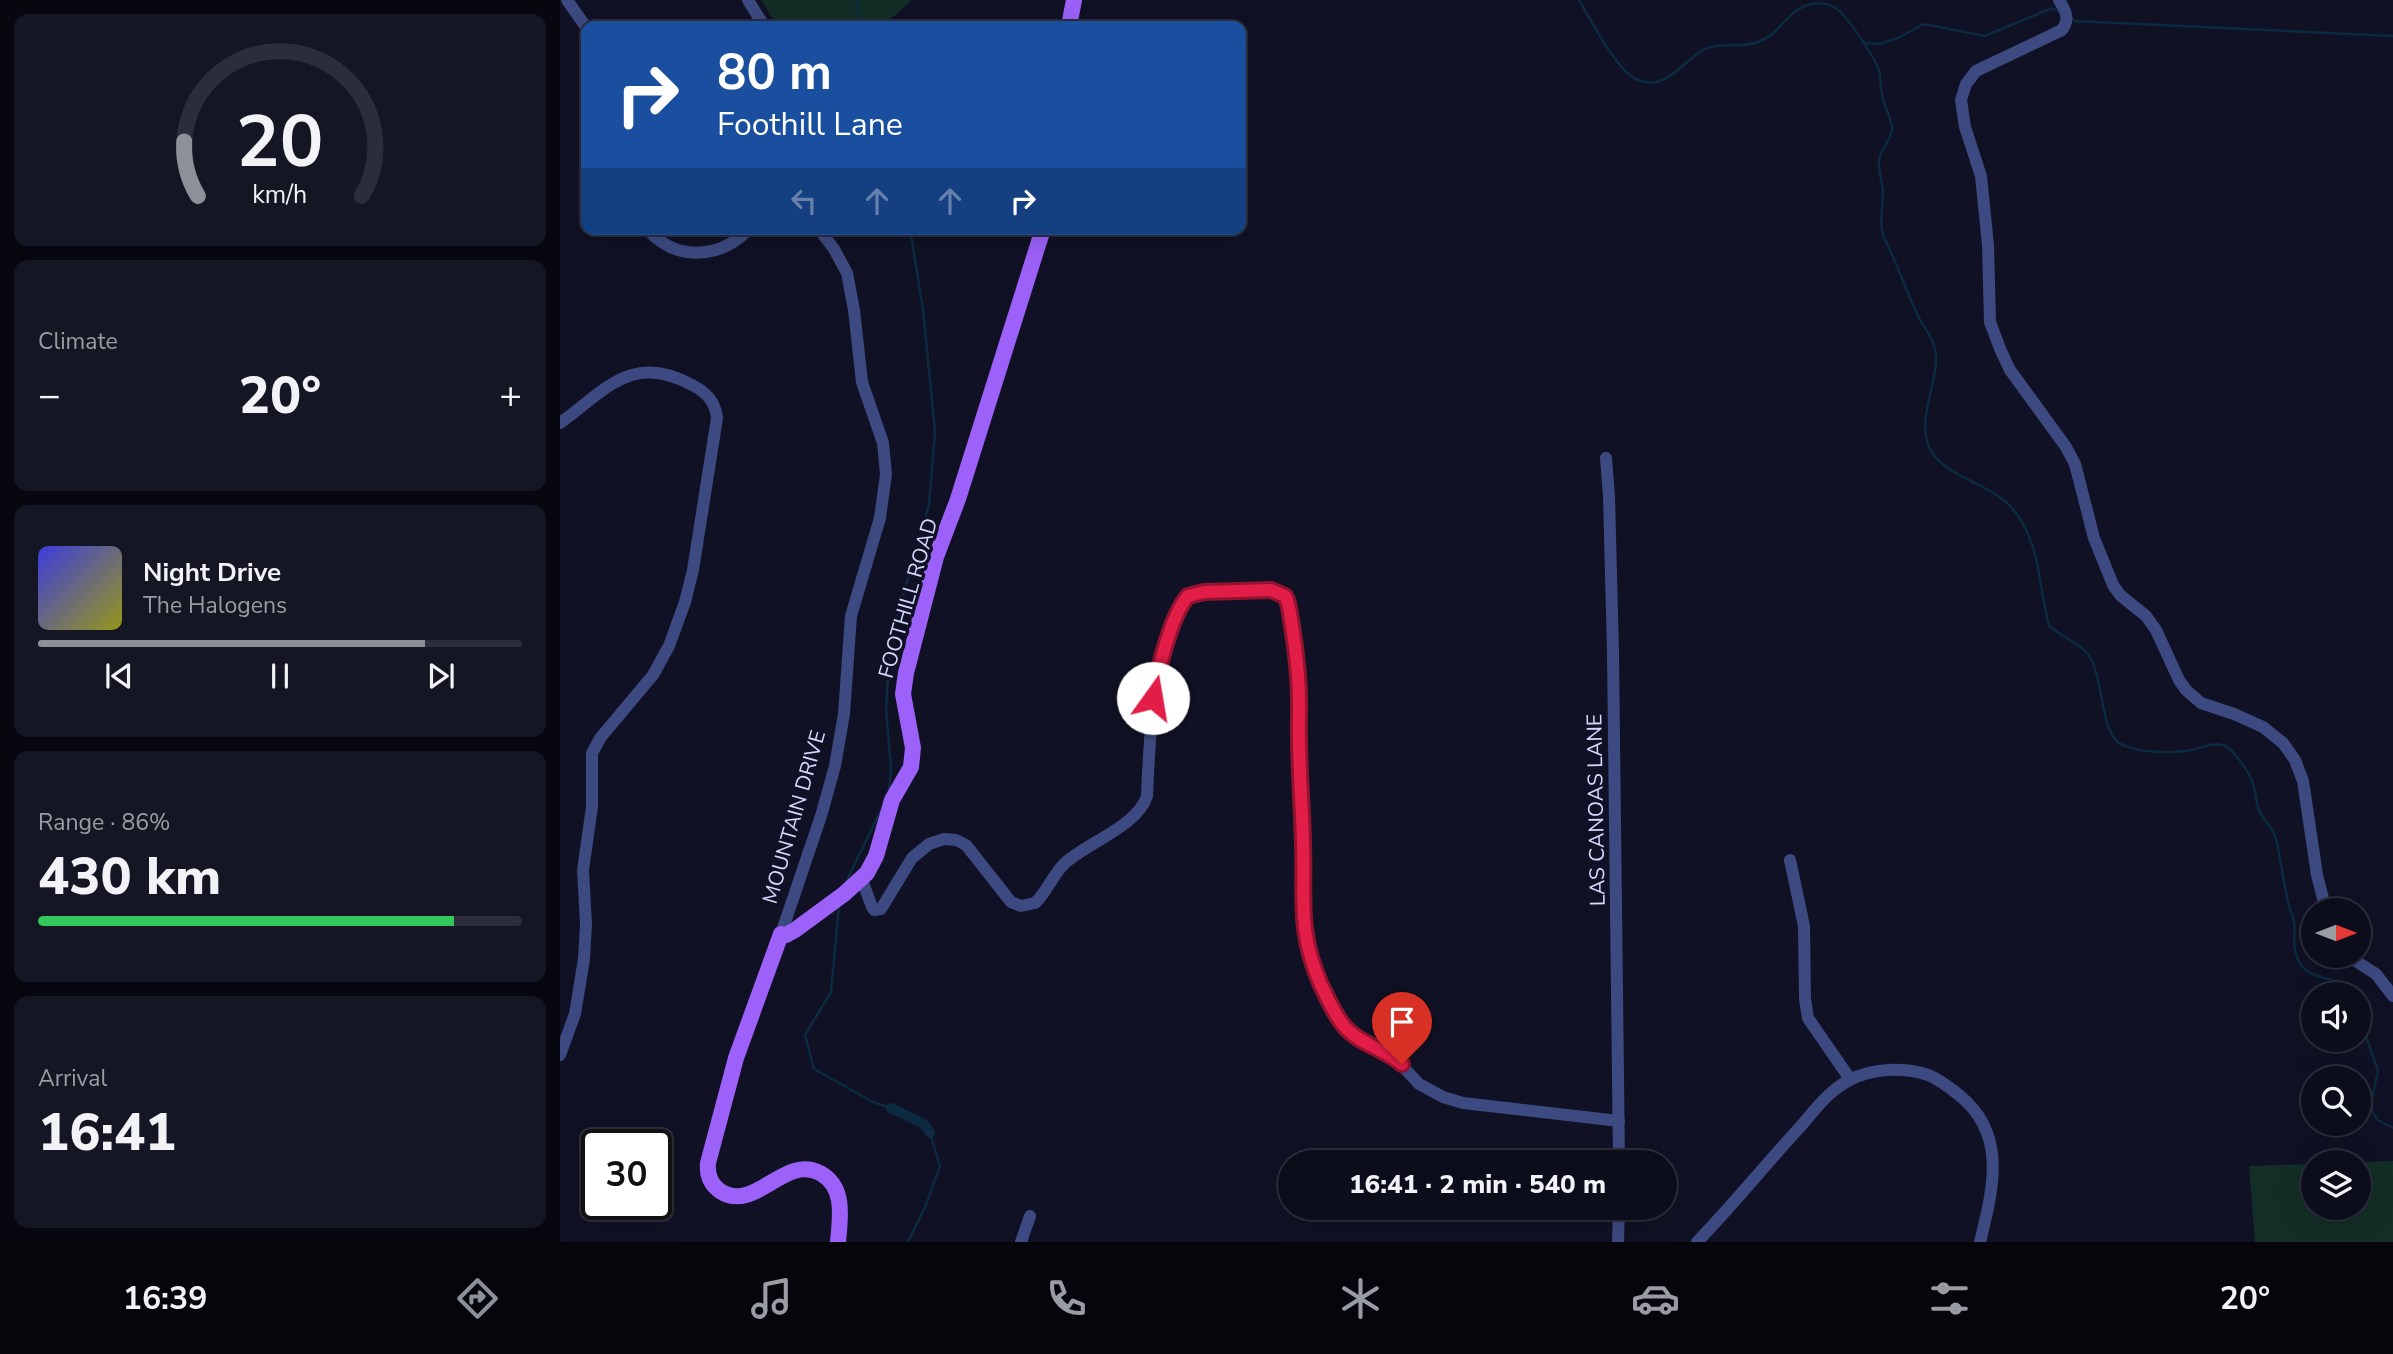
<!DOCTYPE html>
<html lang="en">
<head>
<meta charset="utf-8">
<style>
	:root { --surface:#0c0d1b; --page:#151624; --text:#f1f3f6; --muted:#9a9ca3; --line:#2c2d3a; --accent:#8c9099 }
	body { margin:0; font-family:"Nunito Sans",sans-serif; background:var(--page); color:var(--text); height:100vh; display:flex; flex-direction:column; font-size:26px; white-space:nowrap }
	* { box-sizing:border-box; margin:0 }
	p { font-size:23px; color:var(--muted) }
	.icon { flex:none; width:38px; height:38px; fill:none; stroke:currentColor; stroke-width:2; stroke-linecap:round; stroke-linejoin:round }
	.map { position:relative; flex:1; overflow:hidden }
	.sheet { display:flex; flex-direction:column; gap:14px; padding:14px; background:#07070f; width:560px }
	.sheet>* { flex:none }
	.guide { position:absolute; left:21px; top:21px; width:665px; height:214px; border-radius:14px; box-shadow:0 7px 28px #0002,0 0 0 2px var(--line); background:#1a4fa0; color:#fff; overflow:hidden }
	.needle { width:46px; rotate:90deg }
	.tools { position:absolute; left:1741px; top:898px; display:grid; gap:14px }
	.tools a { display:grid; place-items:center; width:70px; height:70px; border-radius:50%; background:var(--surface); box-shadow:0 7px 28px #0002,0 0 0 2px var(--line); font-size:35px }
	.speed { position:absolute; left:21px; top:1129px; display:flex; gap:14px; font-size:35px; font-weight:700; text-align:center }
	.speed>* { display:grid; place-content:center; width:91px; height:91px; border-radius:50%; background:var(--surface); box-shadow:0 7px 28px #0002,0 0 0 2px var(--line); line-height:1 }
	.speed .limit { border:4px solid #111; border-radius:10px; background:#fff; color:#111 }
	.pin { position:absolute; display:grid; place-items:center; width:60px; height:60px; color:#fff; margin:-72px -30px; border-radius:50% 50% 50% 0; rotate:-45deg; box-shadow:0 0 7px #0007 }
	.pin .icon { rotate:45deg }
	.me { position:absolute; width:77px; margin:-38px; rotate:13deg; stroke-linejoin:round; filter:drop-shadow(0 0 5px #0008) }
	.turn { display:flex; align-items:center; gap:24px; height:147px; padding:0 21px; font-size:32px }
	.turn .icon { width:91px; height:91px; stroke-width:2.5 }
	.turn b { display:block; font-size:49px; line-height:60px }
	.lanes { display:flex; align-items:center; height:66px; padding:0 21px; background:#0003; justify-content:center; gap:35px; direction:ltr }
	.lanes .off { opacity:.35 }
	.big { font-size:52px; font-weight:800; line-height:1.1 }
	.sheet .tile { flex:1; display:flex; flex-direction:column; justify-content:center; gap:10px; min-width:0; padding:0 24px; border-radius:14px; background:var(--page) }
	.sheet .dial { align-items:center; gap:0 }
	.dial svg { height:182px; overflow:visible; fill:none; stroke:var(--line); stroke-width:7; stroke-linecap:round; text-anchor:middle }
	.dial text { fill:var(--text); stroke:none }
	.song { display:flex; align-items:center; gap:21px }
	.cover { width:84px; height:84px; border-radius:10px; background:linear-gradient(135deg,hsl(240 70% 55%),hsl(60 70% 35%)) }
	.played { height:7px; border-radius:4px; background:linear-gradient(90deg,var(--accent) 80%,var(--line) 80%) }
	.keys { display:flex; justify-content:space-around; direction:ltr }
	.heat { display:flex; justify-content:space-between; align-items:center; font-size:38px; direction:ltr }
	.charge { height:10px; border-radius:5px; background:linear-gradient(90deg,#34c759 86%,var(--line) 0) }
	.trip { position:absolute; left:718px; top:1150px; width:399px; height:70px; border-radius:35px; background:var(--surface); box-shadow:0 7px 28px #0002,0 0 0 2px var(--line); font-weight:800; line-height:70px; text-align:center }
	.tab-bar { display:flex; height:112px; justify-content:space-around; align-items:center; background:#05050b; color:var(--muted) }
	.tab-bar .icon { width:49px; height:49px }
	.tab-bar .selected { color:var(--accent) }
	.tab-bar b { font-size:32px; color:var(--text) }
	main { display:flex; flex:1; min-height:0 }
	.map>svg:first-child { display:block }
	.green { fill:#132e26 }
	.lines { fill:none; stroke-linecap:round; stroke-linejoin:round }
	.stream { stroke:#0c2b40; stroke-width:2.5 }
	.canal { stroke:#0c2b40; stroke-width:10 }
	.minor { stroke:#3d4a81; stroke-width:12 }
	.major { stroke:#9c61f8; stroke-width:16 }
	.route-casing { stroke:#92132f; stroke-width:18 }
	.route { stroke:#e11d48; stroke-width:12 }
	.labels { text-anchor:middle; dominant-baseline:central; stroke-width:7; stroke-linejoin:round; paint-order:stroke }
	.street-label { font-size:21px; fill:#d5d9fd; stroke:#101124 }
</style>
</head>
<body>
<main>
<section class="sheet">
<div class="tile dial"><svg viewBox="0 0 100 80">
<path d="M14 69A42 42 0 1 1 86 69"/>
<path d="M14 69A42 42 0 0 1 8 45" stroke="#8c9099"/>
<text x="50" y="56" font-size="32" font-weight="700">20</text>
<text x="50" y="72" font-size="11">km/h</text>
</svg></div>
<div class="tile"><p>Climate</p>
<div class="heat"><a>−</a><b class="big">20°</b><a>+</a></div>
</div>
<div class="tile">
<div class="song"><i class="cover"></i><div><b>Night Drive</b><p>The Halogens</p></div></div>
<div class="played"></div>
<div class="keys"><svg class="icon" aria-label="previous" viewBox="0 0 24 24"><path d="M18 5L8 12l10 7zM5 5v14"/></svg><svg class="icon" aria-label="pause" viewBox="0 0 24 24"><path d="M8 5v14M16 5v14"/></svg><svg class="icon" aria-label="next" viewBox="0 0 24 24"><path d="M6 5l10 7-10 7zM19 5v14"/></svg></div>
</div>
<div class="tile"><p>Range · 86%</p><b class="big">430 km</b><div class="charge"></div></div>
<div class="tile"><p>Arrival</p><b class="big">16:41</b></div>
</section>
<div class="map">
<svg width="1833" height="1242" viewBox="0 0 1833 1242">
	<rect width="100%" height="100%" fill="#101124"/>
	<g class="green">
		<path d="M201,0H352L323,26H217Z"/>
		<path d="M1833,1161V1242H1695L1689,1166L1753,1164L1754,1208H1799V1162Z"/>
	</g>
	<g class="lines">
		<g class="stream">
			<path d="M297,0L299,16L304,26"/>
			<path d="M1019,0C1030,19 1058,73 1078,80C1105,91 1121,64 1141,51C1157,41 1180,49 1198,42C1219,34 1222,19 1239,9C1248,3 1264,1 1274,7C1286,13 1315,58 1319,71C1321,80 1320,89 1323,98C1325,108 1331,117 1332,128C1332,141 1319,150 1319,162C1318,172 1323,183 1323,193C1323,208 1319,221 1323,235C1336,261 1345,288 1357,314C1364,329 1375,338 1376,357C1377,385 1357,419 1369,447C1380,475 1429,483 1450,506C1481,539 1478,585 1489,626C1500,636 1520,643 1528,654C1544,677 1540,730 1559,743C1575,753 1609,753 1627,751C1643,749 1658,737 1672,751C1680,760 1691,775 1694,787C1696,794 1696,801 1698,808C1702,820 1713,826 1716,839C1721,860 1723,881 1728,902C1729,909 1733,915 1734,922C1736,933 1732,943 1736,954C1745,986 1778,971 1793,994"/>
			<path d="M1512,19L1515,21L1833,36"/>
			<path d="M1303,43L1319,44L1338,38L1364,24L1425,36L1492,8L1500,12"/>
			<path d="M329,791L331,768L326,709L330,641L369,505L375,432L363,309L350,229"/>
			<path d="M286,882L321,810"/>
			<path d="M279,905L271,992L245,1035L254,1069L313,1102L331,1108"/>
			<path d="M1799,1015L1818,1071L1812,1099V1112L1818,1120L1833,1128"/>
			<path d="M348,1242L366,1205L380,1166L370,1133"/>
		</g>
		<path class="canal" d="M331,1108L364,1124L370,1133"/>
		<g class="minor">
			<path d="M7,0L26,27"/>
			<path d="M188,0L204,26"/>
			<path d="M1499,0C1506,11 1510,19 1502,30L1416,71L1406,84L1401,100L1405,127L1421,176L1428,245L1430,322L1441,351L1450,370L1506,447L1515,464L1534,538L1553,585L1560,595L1586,616L1596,630L1619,680L1626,690L1641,703L1674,714L1703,727L1723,743L1735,760L1743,781L1757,875L1766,910"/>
			<path d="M87,229C116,262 160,259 189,229"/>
			<path d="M0,423C45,391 71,352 132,385C146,392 155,401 157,418L133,570L125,602L109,646L93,675L41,737L32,753V807L23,870L26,924L24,959L15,1014L0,1055"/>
			<path d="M1046,458L1049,496L1053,653L1059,1162"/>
			<path d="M1230,860L1244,926L1245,999L1248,1018L1290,1079"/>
			<path d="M302,880L312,907L314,910L321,909L352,858L369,844L384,839L396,840L406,845L451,902L461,906L475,903C487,892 492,876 504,864C526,843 578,826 587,796C590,725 592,670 622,603L628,596L644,592L716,591L725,596L729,605L739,676V770L744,845L742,909L744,932L754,967L774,1012L789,1031L834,1057L859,1084L883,1097L903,1103L1059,1121"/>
			<path d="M221,934L261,816L275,766L284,714L291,616L320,518L326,474L323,443L302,382L294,310L287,273L274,249L259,229"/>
			<path d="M1788,956L1816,974L1833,996"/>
			<path d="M461,1242L470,1216"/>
			<path d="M1058,1242L1059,1208"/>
			<path d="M1137,1242C1173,1205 1205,1165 1240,1127C1255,1110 1269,1090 1290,1080C1312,1068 1344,1067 1368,1075C1379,1079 1389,1087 1399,1095C1448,1134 1433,1189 1420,1242"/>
		</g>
		<g class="major">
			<path d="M509,26L514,0"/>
			<path d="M278,1242C280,1218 286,1187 260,1173C224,1154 195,1214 160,1191C150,1184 147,1174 148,1163L176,1058L221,934L226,935L235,930L284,894L307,873L316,856L332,800L351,767L353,748L343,694L346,673L376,557L398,499L483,229"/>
		</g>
	</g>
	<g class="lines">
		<defs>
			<path id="route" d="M593,698C598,671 610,617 628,596L644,592L711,590L725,596C730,604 730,616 732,626C737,657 740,685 739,716C738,759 742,801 743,844C745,900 737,930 761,985C768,999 774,1014 784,1026C799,1044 825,1049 842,1064"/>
		</defs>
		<use href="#route" class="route-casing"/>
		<use href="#route" class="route"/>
	</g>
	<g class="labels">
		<g class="street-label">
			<text transform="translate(348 598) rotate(-74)">FOOTHILL ROAD</text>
			<text transform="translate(1036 810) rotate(-91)">LAS CANOAS LANE</text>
			<text transform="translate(234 817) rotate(-74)">MOUNTAIN DRIVE</text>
		</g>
	</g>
</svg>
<div class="tools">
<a><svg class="needle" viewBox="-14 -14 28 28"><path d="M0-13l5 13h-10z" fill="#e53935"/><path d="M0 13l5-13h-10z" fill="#9a9ca3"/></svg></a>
<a><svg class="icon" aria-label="sound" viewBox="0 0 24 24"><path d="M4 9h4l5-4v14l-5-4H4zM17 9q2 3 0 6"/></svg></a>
<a><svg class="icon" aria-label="search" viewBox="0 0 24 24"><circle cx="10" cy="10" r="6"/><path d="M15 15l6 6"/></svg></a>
<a><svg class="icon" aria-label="layers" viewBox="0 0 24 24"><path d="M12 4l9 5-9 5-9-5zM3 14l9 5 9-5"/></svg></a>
</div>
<div class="speed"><div class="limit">30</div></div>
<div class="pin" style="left:842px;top:1064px;background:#d93025"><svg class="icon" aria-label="arrive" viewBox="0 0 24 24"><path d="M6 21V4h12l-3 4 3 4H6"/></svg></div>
<svg class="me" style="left:593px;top:698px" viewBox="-20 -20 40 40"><circle r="19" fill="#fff"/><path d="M0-13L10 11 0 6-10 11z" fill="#e11d48"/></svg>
<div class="trip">16:41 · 2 min · 540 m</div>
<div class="guide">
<div class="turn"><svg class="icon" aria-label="right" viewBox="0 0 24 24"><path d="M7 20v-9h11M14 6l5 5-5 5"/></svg><div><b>80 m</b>Foothill Lane</div></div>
<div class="lanes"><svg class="icon off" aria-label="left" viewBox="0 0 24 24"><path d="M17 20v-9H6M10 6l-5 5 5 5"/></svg><svg class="icon off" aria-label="ahead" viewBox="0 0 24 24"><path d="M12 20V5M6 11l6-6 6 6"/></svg><svg class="icon off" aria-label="ahead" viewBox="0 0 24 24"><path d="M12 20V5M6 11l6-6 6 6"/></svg><svg class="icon" aria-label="right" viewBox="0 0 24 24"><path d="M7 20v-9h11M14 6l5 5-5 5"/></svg></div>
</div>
</div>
</main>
<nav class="tab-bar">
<b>16:39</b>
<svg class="icon selected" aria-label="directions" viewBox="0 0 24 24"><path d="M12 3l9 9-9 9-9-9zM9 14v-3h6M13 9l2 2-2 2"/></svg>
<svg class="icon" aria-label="music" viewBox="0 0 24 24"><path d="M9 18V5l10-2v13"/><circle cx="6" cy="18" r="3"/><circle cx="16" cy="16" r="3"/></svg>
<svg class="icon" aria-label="phone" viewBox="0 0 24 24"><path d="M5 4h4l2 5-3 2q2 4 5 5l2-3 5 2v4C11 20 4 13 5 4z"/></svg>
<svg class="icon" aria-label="climate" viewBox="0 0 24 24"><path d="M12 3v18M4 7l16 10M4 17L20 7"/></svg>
<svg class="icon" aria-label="car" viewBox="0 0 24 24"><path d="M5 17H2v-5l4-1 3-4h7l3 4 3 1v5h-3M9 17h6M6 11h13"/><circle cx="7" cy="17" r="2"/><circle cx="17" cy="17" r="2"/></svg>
<svg class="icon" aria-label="filters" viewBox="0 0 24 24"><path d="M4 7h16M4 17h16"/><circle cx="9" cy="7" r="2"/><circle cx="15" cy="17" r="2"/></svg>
<b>20°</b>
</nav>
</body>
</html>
